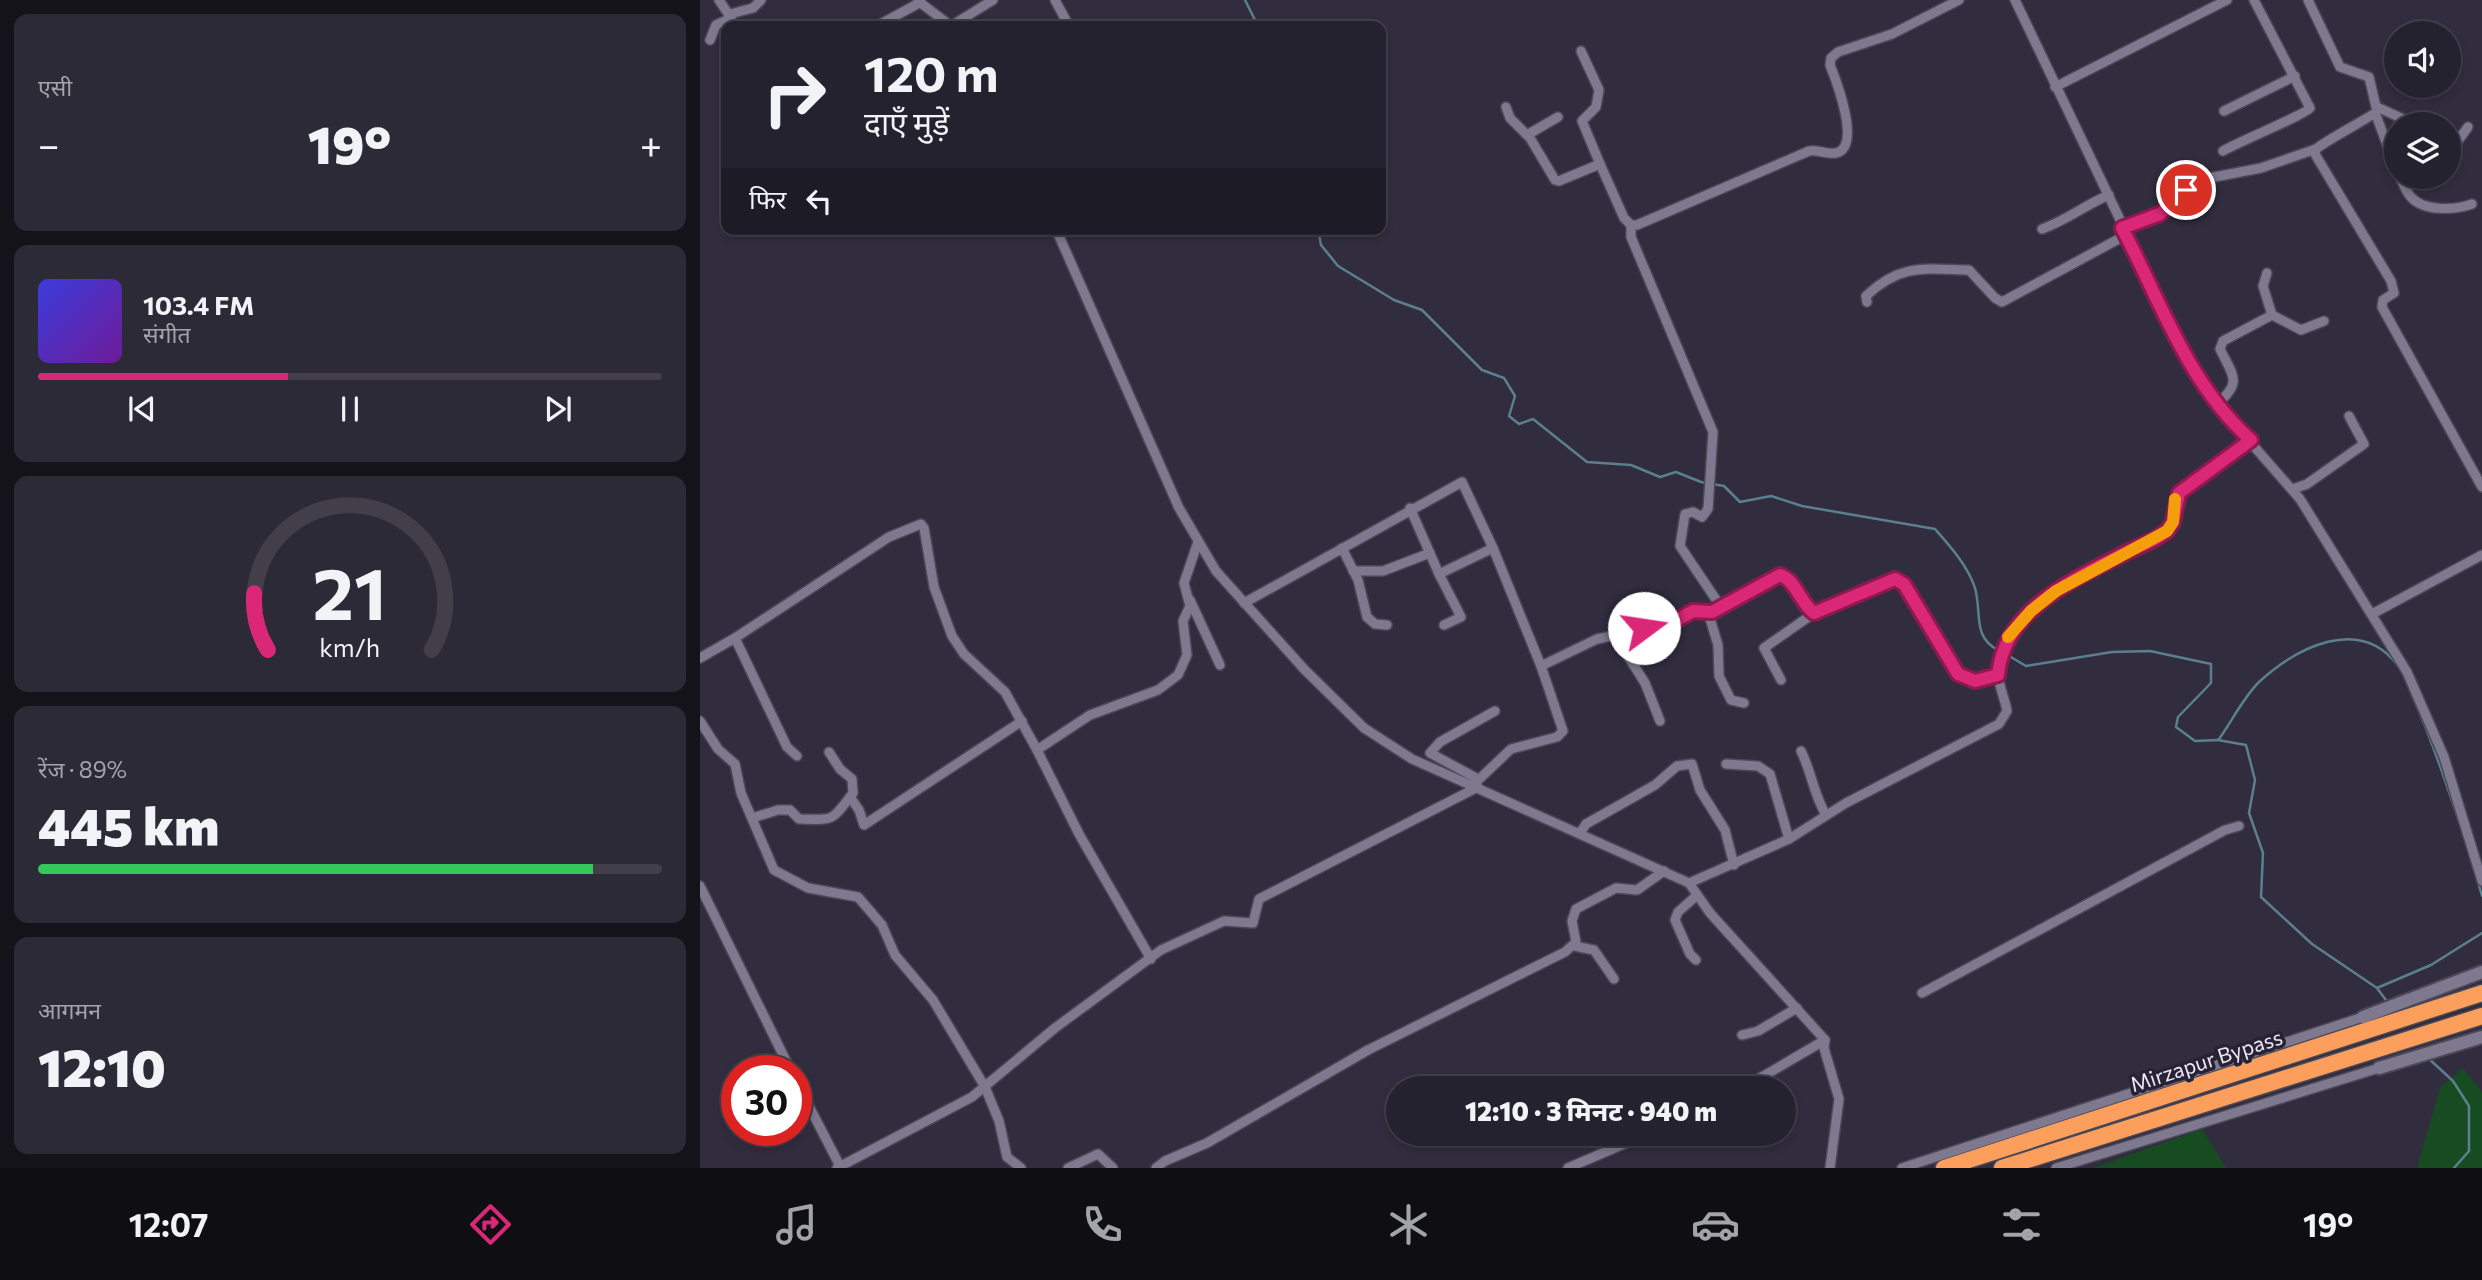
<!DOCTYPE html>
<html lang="hi">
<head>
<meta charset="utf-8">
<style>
	:root { --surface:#25222f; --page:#2d2a37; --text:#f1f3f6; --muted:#a3a4aa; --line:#423f4b; --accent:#db2777 }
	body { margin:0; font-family:Commissioner,"Noto Sans Devanagari",sans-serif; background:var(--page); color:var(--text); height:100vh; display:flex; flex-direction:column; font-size:26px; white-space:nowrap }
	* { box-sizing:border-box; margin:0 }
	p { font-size:23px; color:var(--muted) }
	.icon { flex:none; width:38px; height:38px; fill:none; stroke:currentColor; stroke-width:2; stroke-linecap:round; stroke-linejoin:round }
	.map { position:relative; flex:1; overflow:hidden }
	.sheet { display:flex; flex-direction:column; gap:14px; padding:14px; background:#14131a; width:700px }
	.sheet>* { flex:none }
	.top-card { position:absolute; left:21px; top:21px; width:665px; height:214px; border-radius:14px; box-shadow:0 4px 10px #0003,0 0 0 2px var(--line); background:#25222f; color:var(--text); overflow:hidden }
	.controls { position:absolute; left:1684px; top:21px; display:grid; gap:14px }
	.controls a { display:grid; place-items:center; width:77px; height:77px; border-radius:50%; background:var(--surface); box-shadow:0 4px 10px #0003,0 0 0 2px var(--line); font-size:35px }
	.speed { position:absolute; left:21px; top:1055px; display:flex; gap:14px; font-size:35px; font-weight:700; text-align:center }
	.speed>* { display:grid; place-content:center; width:91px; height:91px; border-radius:50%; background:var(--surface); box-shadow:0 4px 10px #0003,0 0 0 2px var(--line); line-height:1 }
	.speed .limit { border:10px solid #d22; background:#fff; color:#111 }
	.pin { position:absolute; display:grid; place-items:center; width:60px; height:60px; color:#fff; margin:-30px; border:4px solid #fff; border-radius:50%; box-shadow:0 2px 7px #0007 }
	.me { position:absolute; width:77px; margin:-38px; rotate:76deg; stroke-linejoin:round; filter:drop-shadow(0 0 5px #0008) }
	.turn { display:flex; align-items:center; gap:24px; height:147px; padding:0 28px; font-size:32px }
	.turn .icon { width:91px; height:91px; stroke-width:2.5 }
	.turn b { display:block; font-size:49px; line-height:60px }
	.then { display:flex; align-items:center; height:66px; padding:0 28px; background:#0003; gap:14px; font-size:26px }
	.big { font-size:52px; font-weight:800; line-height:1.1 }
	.sheet .card { flex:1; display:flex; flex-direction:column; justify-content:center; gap:10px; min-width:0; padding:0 24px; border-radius:14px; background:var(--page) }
	.sheet .dial { align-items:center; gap:0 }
	.dial svg { height:182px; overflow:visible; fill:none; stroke:var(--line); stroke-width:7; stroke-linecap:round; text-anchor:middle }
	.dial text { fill:var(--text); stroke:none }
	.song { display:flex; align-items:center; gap:21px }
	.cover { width:84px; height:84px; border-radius:10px; background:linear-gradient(135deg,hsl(240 70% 55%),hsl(280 70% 35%)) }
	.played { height:7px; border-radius:4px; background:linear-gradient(90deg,var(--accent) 40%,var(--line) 40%) }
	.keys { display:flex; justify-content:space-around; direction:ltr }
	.heat { display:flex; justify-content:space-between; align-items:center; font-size:38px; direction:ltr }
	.charge { height:10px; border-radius:5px; background:linear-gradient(90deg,#34c759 89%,var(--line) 0) }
	.trip { position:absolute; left:686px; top:1076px; width:410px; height:70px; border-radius:35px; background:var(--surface); box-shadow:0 4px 10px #0003,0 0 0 2px var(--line); font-weight:800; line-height:70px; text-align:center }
	.tab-bar { display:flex; height:112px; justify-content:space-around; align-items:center; background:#0f0e13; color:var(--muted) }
	.tab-bar .icon { width:49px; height:49px }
	.tab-bar .current { color:var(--accent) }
	.tab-bar b { font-size:32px; color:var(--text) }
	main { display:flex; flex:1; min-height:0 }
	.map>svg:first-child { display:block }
	.green { fill:#174c22 }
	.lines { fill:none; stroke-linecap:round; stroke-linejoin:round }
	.stream { stroke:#5b7f8e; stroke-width:2.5 }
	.street-casing { stroke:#4b4857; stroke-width:12 }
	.secondary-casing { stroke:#4b4857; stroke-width:16 }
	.highway-casing { stroke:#4b4857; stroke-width:19 }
	.street { stroke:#7e798f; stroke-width:9 }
	.secondary { stroke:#7e798f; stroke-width:12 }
	.highway { stroke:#fc9f5c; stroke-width:16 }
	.route-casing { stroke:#8e194d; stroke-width:18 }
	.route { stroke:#db2777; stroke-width:12 }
	.slow { stroke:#f59e0b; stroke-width:12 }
	.labels { text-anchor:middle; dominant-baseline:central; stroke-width:7; stroke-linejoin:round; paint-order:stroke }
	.street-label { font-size:21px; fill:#eae8f4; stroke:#272335 }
</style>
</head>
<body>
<main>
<section class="sheet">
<div class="card"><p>एसी</p>
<div class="heat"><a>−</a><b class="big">19°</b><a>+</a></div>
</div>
<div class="card">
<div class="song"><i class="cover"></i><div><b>103.4 FM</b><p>संगीत</p></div></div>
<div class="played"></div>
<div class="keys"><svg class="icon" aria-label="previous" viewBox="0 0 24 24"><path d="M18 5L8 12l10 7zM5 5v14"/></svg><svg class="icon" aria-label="pause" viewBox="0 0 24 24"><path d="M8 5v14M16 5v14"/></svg><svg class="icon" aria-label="next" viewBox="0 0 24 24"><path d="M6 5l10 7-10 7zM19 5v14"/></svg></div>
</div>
<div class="card dial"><svg viewBox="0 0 100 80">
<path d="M14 69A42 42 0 1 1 86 69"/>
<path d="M14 69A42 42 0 0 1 8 44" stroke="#db2777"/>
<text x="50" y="56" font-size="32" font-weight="700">21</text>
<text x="50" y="72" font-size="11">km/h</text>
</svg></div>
<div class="card"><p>रेंज · 89%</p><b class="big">445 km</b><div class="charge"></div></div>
<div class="card"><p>आगमन</p><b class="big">12:10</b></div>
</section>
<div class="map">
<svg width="1782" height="1168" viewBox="0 0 1782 1168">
	<rect width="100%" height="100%" fill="#312d3f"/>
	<g class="green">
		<path d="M1763,1068L1782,1092V1168H1717L1740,1088Z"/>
		<path d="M1502,1129L1526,1168H1393Z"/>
	</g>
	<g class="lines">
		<g class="stream">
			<path d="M545,0L558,26"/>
			<path d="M618,229L621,245L638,266L694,300L722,310L782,370L804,378L815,396L809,416L819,424L833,419L887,462L931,465L960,477L976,472L1001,482L1024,486L1040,502L1071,496L1102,506L1235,529C1250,546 1268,566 1275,588C1282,612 1272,637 1298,650"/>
			<path d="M1304,653L1326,666L1412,652L1450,651L1511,664V683L1478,717L1476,727L1495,741L1518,740L1546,745L1555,780L1549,813L1563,853L1561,897L1612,944L1677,988L1688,1003"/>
			<path d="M1519,739C1532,721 1543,698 1559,682C1596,648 1660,614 1698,666C1705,675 1709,689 1714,700C1734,744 1748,790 1764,836"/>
			<path d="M1778,882L1782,896"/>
			<path d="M1677,988L1731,965L1782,933"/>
			<path d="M1727,1057L1753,1081L1769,1106V1151L1754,1168"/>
		</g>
		<defs>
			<g id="street">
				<path d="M355,0L369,26"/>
				<path d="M1315,0L1479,343L1517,404L1600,499L1707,672L1744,757L1782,881"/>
				<path d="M1608,0L1640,67L1669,77L1677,111C1675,115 1628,139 1616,149L1615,154L1691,281L1694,293L1683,300L1682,307L1782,487"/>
				<path d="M218,1L251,26"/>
				<path d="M30,14L53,8L61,0"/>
				<path d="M177,26L221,2"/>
				<path d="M251,26L293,0"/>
				<path d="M10,40L16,25L31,18L19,0"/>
				<path d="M881,51L899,90L896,107L882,121L900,164"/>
				<path d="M1355,87L1527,0"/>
				<path d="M806,107L810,118L830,138L855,180L859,181L900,164L924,218L931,225H937L1109,151C1118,149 1127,155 1136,153C1162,147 1136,80 1130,65L1131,58L1138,52L1192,34L1259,0"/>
				<path d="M1677,107L1714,124"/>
				<path d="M1524,111L1595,76"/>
				<path d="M1676,115L1696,169"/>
				<path d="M827,135L858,117"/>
				<path d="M1748,141L1757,142L1768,127"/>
				<path d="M1523,151C1536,143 1606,114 1610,108L1554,0"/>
				<path d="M1700,177C1703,183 1706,192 1711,197C1724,212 1756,210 1772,204"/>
				<path d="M931,225V237L1013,432L1008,509L1002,517L993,512L985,514L980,546L1021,607"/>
				<path d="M1422,227L1460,214L1492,185L1504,179L1561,168L1616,149"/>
				<path d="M356,229L479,508L516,571L604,669L664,728L712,759L989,883L1089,839L1146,803L1299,724L1307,711C1305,699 1299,687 1298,674C1295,595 1418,568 1467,531L1473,522L1479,493L1551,440"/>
				<path d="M1342,229C1367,220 1385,205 1409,195"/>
				<path d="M1567,273L1563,286L1572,315"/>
				<path d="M1167,302L1166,296C1201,263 1225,269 1269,270L1295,298L1302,302L1426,235"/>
				<path d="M1517,404C1543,382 1533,376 1520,349L1523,341L1572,315L1601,330L1624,321"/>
				<path d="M1593,489L1607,484L1664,444L1649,416"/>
				<path d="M710,508L739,574L793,548"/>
				<path d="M642,548L658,580L667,617L675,624L687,625"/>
				<path d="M653,571H683L730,553"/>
				<path d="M739,574L761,617L744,625"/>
				<path d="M490,600L520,665"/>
				<path d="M544,603L762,482L793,548L841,666"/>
				<path d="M1008,612L1018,645L1019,676L1031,700L1044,703"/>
				<path d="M1672,614L1782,555"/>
				<path d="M914,634L945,683L960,721"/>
				<path d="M35,638L189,537L221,524L224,528L234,587L252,636L264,654L305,692L337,750"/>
				<path d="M0,658L35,638L87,747L97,756"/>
				<path d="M1081,680L1064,648L1114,613"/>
				<path d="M0,721L18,749L35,764L41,793L74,870L108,888L158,897L182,925L195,955L233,1000L285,1087L299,1121L307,1157L321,1168"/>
				<path d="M1101,751C1112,773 1113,793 1126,815"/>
				<path d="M1026,764L1058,766L1070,774L1089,839"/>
				<path d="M778,779L730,753L740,742L795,711"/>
				<path d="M772,786L811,749L857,737L863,731L841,666L897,639L970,624L993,611L1011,612L1080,574C1097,580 1100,603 1114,613L1187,580L1195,579L1204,584L1258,674L1275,681L1298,675"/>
				<path d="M150,797L159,810L164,825L322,721"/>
				<path d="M52,818L78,810H90L99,819C135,820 131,822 153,793L152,779L140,769L129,752"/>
				<path d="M880,833L886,824L955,785L977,766L992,764L1000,790L1025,830L1034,865"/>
				<path d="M989,883L1010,913L1125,1040L1124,1048L1139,1099L1130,1168"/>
				<path d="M0,886L91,1071"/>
				<path d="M996,896L978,912L975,920L990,954L996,960"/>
				<path d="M874,946L894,950L914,979"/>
				<path d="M451,959L379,834L337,750L390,715L458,690L478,675L487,655L483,621L490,606L484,583L498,542"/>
				<path d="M1222,993L1525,830L1539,826"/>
				<path d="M1042,1035L1058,1031L1097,1008"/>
				<path d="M96,1081L141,1168"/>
				<path d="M1043,1088L1125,1040"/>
				<path d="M137,1168L272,1097L355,1028L461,950L524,921L553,923L559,899L778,787"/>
				<path d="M368,1168L398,1154L413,1168"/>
				<path d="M456,1168L465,1161L507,1143L668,1050L865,952L876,942L872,921L876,909L916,888L937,890L964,871"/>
				<path d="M868,1168L947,1134"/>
				<path d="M1202,1168L1663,1017"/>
				<path d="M1356,1168L1679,1068"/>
			</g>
			<g id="secondary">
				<path d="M1663,1017L1782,972"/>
				<path d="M1679,1068L1782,1037"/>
			</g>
			<g id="highway">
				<path d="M1244,1168L1782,993"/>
				<path d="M1302,1168L1782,1016"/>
			</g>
		</defs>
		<use href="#street" class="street-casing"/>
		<use href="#secondary" class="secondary-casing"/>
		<use href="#highway" class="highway-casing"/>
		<use href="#street" class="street"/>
		<use href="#secondary" class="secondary"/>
		<use href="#highway" class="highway"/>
	</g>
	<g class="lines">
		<defs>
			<path id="route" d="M944,628L970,624L993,611L1012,612L1080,575C1096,580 1100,603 1114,613L1195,579L1204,584L1258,674L1275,681L1298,675C1304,608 1377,578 1429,551C1442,545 1456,540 1467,531L1473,522L1479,493L1551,440C1488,384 1460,300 1422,228L1460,214L1486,190"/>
		</defs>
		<use href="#route" class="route-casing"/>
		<use href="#route" class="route"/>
		<path class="slow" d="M1308,637L1331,611L1356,591L1467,531L1473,522L1475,499"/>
	</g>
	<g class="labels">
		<g class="street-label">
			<text transform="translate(1506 1060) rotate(-18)">Mirzapur Bypass</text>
		</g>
	</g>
</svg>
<div class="controls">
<a><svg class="icon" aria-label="sound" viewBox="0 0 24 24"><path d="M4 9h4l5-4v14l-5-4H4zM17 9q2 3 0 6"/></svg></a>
<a><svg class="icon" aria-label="layers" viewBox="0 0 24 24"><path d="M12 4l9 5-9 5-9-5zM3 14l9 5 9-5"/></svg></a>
</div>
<div class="speed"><div class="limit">30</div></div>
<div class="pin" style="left:1486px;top:190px;background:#d93025"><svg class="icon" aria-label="arrive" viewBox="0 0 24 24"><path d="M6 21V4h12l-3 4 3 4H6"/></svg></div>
<svg class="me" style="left:944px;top:628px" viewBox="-20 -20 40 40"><circle r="19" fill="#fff"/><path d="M0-13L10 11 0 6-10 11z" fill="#db2777"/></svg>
<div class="trip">12:10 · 3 मिनट · 940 m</div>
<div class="top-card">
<div class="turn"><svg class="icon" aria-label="right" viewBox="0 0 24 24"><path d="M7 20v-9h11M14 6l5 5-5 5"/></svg><div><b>120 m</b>दाएँ मुड़ें</div></div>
<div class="then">फिर<svg class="icon" aria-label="left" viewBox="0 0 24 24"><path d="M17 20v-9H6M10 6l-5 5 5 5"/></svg></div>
</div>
</div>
</main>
<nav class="tab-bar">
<b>12:07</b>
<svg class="icon current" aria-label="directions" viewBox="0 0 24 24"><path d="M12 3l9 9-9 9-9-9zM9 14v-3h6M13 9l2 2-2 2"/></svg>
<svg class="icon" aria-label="music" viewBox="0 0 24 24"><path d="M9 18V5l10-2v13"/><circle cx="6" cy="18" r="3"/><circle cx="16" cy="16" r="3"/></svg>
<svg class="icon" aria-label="phone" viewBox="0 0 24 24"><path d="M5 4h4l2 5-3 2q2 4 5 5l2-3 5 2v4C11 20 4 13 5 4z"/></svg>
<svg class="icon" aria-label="climate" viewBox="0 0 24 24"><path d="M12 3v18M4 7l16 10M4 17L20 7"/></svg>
<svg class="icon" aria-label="car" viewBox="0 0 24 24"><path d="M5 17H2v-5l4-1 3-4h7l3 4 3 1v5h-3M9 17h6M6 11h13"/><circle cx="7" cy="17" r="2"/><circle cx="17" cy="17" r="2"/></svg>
<svg class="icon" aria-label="filters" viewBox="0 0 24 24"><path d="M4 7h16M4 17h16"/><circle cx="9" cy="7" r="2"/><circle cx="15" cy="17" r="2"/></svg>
<b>19°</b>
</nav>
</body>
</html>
